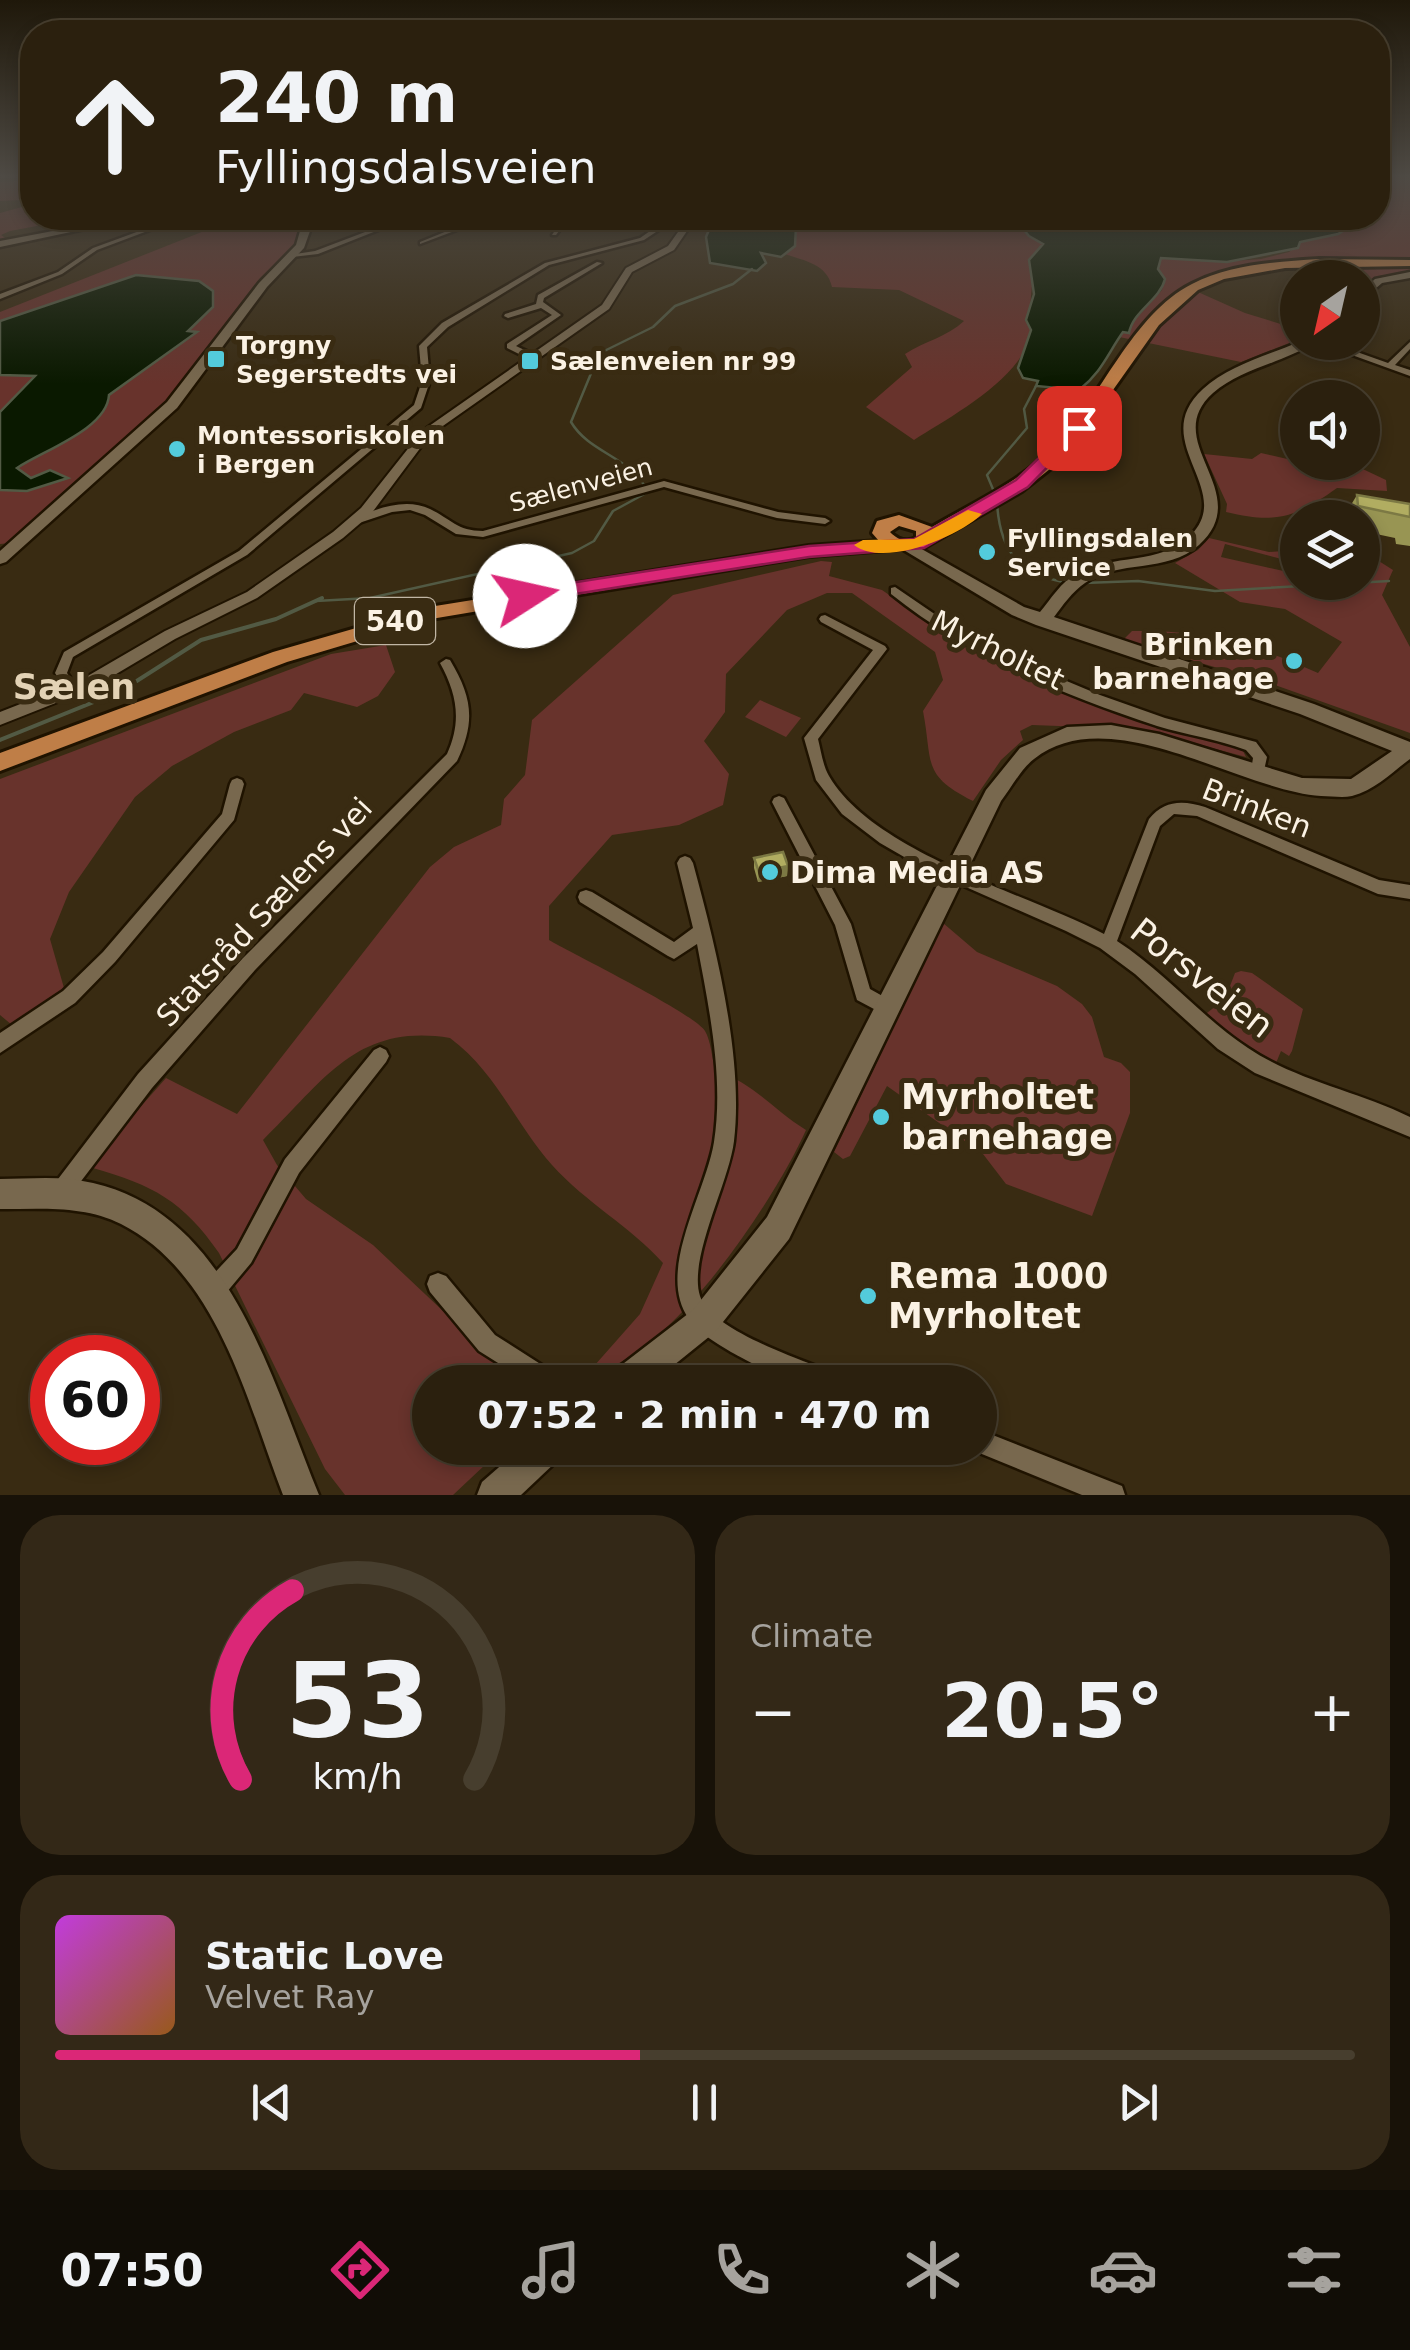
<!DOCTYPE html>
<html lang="en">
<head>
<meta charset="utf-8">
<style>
	:root { --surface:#2b200e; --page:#332817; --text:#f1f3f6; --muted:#a6a39e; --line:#473e2e; --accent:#db2777 }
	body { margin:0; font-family:"DejaVu Sans",sans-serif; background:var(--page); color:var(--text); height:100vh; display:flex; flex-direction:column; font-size:38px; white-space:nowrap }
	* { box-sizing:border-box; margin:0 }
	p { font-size:32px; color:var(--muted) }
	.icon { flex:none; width:55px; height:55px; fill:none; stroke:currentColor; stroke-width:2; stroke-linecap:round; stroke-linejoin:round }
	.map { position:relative; height:1495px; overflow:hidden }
	.details { display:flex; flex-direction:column; gap:20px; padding:20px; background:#181208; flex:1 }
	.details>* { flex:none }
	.hud { position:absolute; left:20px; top:20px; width:1370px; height:210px; border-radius:40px; box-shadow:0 5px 15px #0003,0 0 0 2px var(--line); background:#2b200e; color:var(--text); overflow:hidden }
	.needle { width:65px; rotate:214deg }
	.fabs { position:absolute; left:1280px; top:260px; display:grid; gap:20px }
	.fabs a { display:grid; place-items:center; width:100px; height:100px; border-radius:50%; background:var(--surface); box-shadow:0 5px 15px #0003,0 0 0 2px var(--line); font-size:50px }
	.speed { position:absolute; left:30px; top:1335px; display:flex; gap:20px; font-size:50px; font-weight:700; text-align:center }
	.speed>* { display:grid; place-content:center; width:130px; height:130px; border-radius:50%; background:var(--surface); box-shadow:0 5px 15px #0003,0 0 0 2px var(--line); line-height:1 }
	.speed .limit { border:15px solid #d22; background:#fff; color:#111 }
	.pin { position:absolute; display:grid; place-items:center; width:85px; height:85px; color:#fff; margin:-42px; border-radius:20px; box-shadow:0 5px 15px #0006 }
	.me { position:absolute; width:110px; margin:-55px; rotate:80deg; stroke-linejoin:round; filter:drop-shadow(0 0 8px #0008) }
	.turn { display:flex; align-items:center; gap:35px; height:210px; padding:0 30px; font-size:45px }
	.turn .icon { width:130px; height:130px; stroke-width:2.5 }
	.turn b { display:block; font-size:70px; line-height:85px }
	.big { font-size:75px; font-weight:700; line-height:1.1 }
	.details .card { flex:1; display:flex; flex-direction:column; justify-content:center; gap:15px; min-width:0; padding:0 35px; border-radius:40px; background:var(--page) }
	.details .dial { align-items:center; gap:0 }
	.dial svg { height:260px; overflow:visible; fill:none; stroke:var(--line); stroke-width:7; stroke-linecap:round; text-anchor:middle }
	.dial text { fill:var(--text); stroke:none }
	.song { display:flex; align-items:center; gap:30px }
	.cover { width:120px; height:120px; border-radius:15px; background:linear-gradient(135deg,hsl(290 70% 55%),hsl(30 70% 35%)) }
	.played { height:10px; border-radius:5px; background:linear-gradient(90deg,var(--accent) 45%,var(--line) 45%) }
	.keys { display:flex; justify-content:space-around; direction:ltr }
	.heat { display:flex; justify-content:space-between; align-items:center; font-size:55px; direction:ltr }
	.details .tiles { flex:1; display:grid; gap:20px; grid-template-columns:1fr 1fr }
	.card:last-child { grid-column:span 2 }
	.trip { position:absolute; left:412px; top:1365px; width:585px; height:100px; border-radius:50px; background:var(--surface); box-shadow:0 5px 15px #0003,0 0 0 2px var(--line); font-weight:700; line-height:100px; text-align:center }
	.tab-bar { display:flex; height:160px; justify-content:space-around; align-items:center; background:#110d06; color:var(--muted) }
	.tab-bar .icon { width:70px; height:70px }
	.tab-bar .selected { color:var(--accent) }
	.tab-bar b { font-size:45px; color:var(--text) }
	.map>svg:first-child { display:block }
	.green { fill:#68332c }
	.water { fill:#0a1900; stroke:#525a44; stroke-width:2.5 }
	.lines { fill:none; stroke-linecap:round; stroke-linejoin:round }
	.stream-far1 { stroke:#525a44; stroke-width:2.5 }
	.stream { stroke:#525a44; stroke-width:4 }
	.minor-casing { stroke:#1f1300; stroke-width:5 }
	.tertiary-casing { stroke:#1f1300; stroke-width:4 }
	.secondary-casing { stroke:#1f1300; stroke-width:5 }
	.primary-casing { stroke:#1f1300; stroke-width:6 }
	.minor { fill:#78684e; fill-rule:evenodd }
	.tertiary { fill:#78684e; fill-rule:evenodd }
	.secondary { fill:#78684e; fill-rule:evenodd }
	.primary { fill:#bf7e47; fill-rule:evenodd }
	.wall { fill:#989553 }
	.shaded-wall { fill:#7c7944 }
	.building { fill:#b1ad61; stroke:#7c7944; stroke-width:2.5 }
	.route { fill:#db2777; stroke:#8e194d; stroke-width:2.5 }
	.slow { fill:#f59e0b }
	.poi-dot { fill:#53cbdb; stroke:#392b12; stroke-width:4 }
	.labels { text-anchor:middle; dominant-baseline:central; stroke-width:10; stroke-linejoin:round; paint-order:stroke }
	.far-poi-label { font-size:25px; font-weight:bold; fill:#fbf2e4; stroke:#392b12; text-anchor:start }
	.far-street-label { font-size:25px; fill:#fbf2e4; stroke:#392b12 }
	.shield { fill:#392b12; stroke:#c1b6a5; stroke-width:2.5 }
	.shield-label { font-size:28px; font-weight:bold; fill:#fbf2e4 }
	.poi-label { font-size:30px; font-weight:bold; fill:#fbf2e4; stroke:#392b12; text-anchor:end }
	.street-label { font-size:30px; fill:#fbf2e4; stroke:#392b12 }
	.quarter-label { font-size:35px; font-weight:bold; fill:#e3d2b5; stroke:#392b12 }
	.near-street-label { font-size:35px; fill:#fbf2e4; stroke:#392b12 }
	.near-poi-label { font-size:35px; font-weight:bold; fill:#fbf2e4; stroke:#392b12; text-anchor:start }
</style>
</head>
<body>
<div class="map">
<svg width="1410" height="1495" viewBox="0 0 1410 1495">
	<rect width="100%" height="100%" fill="#392b12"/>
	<g class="green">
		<path d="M1378,175H1410V274L1363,282L1362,278L1314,276C1295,249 1216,270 1190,284L1189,288L1245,313L1297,329V340L1241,362L1119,337L1162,290L1164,279L1158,269L1161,258L1219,262L1261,259L1289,252L1300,242L1338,234L1354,224V218H1378V188L1384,186Z"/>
		<path d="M32,180V218H80L10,231L1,235L8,240L0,242V213L29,205L21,200L0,201V182Z"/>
		<path d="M237,218H283L297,227V243L260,278L154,416L11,543L0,544V312Z"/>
		<path d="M804,218H1014L1043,244C1033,270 1029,295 1031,325C1033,373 950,417 914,440L866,407L912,367L905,354C925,341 947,337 964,321L899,290L832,287C827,264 805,261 785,254L795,246L796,226Z"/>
		<path d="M1293,427L1297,428L1298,462L1350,463L1386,480L1387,491L1337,488C1295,518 1276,524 1226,512L1227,504L1204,454L1252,459L1261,453L1296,461L1285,441Z"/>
		<path d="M1209,538L1269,552L1297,550V563L1225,544L1221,557L1297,574L1298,582H1362L1363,551L1393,570L1382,595L1410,647V733L1275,685L1123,640L1132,631C1208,630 1250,643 1318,673L1342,642L1285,609L1240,602L1175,563L1198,550Z"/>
		<path d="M821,561L832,562L829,576L882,590L934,626L1014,667L1242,749L1246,757L1140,729L1032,725L1020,731L1023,740L1001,760L973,801C921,775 933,763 923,711L943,680L935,652L852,593H827L787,610L726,674L725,712L704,741L729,774L723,805L679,825L612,835L549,906V940C575,955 695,1014 705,1031C711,1041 712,1058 715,1070C755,1084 771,1108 806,1130C775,1200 666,1365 587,1374L640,1314L663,1263C630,1226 586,1203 552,1165C515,1123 496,1072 450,1038C356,1023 324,1081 263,1140L277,1165L306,1199L373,1245L460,1327L531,1382H430V1448H503L453,1495H345L325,1469L219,1253C183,1201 153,1185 93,1168L120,1130L166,1078L237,1114L430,867L454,847L501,825L504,799L525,775L532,720L673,595Z"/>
		<path d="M386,645L395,672L378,696L357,707L304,693L291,710L234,732L172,766L135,797L69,892L50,939L68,1002L18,1030L0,1015V779L331,654Z"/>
		<path d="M760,700L801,718L786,737L745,717Z"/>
		<path d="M943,923L977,952L1057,986L1082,1004L1092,1017L1104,1057L1121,1063L1130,1072V1113L1092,1216L1006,1184L983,1154L887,1086L850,1156L843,1159L834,1152Z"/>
		<path d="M1241,971L1252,973L1303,1009L1292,1051L1289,1056L1281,1051L1276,1063L1203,1016L1225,999L1235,973Z"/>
	</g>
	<g class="water">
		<path d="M714,218H804L796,226L795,246L781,257L761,253L766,263L757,271L710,263L706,237Z"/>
		<path d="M1014,218H1354V224L1338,234L1300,242L1298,248L1227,262L1161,258L1158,269L1165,279C1160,300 1133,311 1129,333L1123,332C1108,353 1102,372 1079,390L1036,386L1038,381L1023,378L1018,368L1031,330L1026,320L1034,294L1029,260L1043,244L1029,236Z"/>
		<path d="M136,275L199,281L213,291V307L188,331L197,332L109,395C107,429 44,450 17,468L31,478L50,470L68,478L27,491L0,490V412L35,376L0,375V321Z"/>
	</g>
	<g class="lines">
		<g class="stream-far1">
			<path d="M995,494L987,475L1027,428L1024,409L1036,386"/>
			<path d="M997,503C1000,553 1020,576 1070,583"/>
			<path d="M1084,583L1138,581L1215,591L1389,581"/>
			<path d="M316,601L370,598L572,553L594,541L613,511L648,492C631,456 590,454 571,422L592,371L588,359L653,327L675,306L733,284L752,269"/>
		</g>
		<path class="stream" d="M0,740L121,691L201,640L276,619L322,598"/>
		<defs>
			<g id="minor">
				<path d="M175,218H182L97,250L62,274L0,299V294L58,272L93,248Z"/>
				<path d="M301,218H313L297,222L294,220Z"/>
				<path d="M402,218H409L318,254L292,257L289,255L315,251Z"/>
				<path d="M445,218H451L465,227L420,244V242L457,227Z"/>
				<path d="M563,218H569L556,235H552Z"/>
				<path d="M655,218H661L659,230L644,240L549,265L448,327L427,347L430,381L421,408L247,555L73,657L67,673L79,690L73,695L68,693L55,673L64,652L239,551L414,405L422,381L419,346L442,323L545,263L640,238L653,229Z"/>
				<path d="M597,262L602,263L544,298L543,302L561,315L516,346L535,355V359H529L507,348V344L552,315L541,308L508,318L504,316L505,314L536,304L538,295Z"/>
				<path d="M1316,342H1329L1388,363L1410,342V349L1395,365L1410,370V376Z"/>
				<path d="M664,481L778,512L825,518L830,521L825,524L777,518L664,487L483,537L456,534L425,515L410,510L392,512L356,524L351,521C373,509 405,497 430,509C451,519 457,531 483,531Z"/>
				<path d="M895,587L955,628L1026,664L1100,695L1165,718L1256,742L1267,757L1263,775H1253L1251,771L1253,758L1246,750C1217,739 1187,735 1157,726C1064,695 968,656 891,594V588Z"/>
				<path d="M825,615L885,646L887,649L818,739C821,751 823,766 829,776C873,852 1027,894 1104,934L1149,819C1164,800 1183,800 1205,807L1379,880L1410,885V899L1378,894L1197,816L1174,814L1160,826L1117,941C1165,972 1201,1017 1248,1048C1297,1081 1357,1091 1410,1117V1137L1255,1073L1218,1049L1135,974L1100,948L1066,931L925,869L880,843L842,814L816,780L804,738L873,650L821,622L819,619L821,616Z"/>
				<path d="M446,659L450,660C472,697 476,721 457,761L255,970L152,1088L69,1197L62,1200L55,1197L52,1190L55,1183L138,1074L243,958L447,754C462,721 457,694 440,663Z"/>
				<path d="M237,778L242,780L244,784L234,820L115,962L75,1003L0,1053V1033L63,991L103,952L222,814L230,784L232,780Z"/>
				<path d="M779,796L784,798L851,924L870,989L895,1003L898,1009L895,1015L889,1017L857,1000L835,925L772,802L774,798Z"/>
				<path d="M685,856L690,858L693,863C715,944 744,1057 734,1141C729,1183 688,1258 700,1296C711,1331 804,1360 836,1374L839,1382C827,1382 813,1384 801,1382C782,1380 748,1361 731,1352C716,1343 699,1333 689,1319C655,1272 706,1193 714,1142C724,1078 709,1008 697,944L674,959L668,956L580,902L578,897L580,892L586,890L592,892L674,942L693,928L677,863L680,858Z"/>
				<path d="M380,1047L386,1050L389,1056L386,1062L299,1173L251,1263L221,1299L213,1302L205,1299L202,1291L205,1283L237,1249L285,1159L374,1050Z"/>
				<path d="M438,1273L446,1276L495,1335L556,1374L559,1382H528L479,1351L430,1292L427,1284L430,1276Z"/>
				<path d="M980,1430L1122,1486L1125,1495H1082L972,1450L970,1448H980Z"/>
			</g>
			<path id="tertiary" d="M688,218H696L674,250L632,272L609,309L430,435L371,514L343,538L257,598L175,639L91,689L0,725V712L79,681L165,631L247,592L333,532L361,508L422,431L602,305L626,268L668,246Z"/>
			<g id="secondary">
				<path d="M122,218H137L0,247V241Z"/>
				<path d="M288,218H297L310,231L304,248L267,287L177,408L6,562L0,564V551L167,402L259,283L296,245L300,231Z"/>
				<path d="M1410,272V278L1382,283L1362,300V291L1375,279Z"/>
				<path d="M1299,342H1315C1284,363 1242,368 1213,393C1158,442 1257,492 1199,545C1167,574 1118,559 1085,583C1072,592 1063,605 1054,617L1314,704L1410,742V759C1391,773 1375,790 1352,796C1342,798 1332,796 1321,796C1238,790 1110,699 1034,759C1021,769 1011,788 1001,801L789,1239L715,1332L653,1382H611L615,1370L693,1310L767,1217L986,790L1020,748L1067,727L1111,725L1159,734L1302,778L1351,779L1392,751L1300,714L1036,625L1012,615L897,546L899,543H911L1024,607L1040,612C1051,599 1061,582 1076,574C1112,553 1161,566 1191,535C1236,489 1146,441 1203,389C1228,366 1268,355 1299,342Z"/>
				<path d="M0,1179C22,1179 46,1177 69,1179C225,1195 269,1374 319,1495H283C247,1402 218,1273 121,1224C84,1205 40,1209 0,1209Z"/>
				<path d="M521,1448H563L558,1460L521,1495H477L482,1482Z"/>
			</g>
			<path id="primary" d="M1319,259L1410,260V266L1285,268L1224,279L1198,290L1159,325L1084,431L1050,469L1022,491L925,547L809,556L431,619L287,662L0,771V753L273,652L429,607L809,546L879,541L872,533L877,521L899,515L932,527C975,502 1019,483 1054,447C1100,400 1132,314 1192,284C1230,264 1276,262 1319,259ZM899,526L916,531V538C906,543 898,540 890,532Z"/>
		</defs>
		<use href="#minor" class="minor-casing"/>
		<use href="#tertiary" class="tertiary-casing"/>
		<use href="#secondary" class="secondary-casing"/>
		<use href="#primary" class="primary-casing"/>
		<use href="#minor" class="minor"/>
		<use href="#tertiary" class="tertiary"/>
		<use href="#secondary" class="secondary"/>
		<use href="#primary" class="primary"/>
	</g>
	<g class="wall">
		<path d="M1357,495L1410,504V546L1396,544L1395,538L1362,531V518H1343Z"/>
		<path d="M754,858L788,866L787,876L758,882L754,868Z"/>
	</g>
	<path class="shaded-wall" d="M788,866L787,876L758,882L759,872Z"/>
	<g class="building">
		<path d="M1357,495L1410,504V517L1358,506Z"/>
		<path d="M783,852L788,866L759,872L754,858Z"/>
	</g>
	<linearGradient id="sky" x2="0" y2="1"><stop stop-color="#1f180a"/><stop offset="0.46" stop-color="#4e4a44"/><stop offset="1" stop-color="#4e4a44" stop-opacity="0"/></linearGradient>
	<rect width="1410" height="384" fill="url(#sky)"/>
	<path class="route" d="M1073,425L1086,428L1028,487L924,548L809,557L525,602L515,596L525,590L809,546L914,539L1016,480Z"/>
	<path class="slow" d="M968,510L982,514C958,537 884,568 854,545L863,540L914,539Z"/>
	<g class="poi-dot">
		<rect x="206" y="349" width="20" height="20" rx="5"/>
		<rect x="520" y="351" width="20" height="20" rx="5"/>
		<circle cx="177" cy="449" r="10"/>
		<circle cx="987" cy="552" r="10"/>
		<circle cx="1294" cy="661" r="10"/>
		<circle cx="770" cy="872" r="10"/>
		<circle cx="881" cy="1117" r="10"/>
		<circle cx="868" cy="1296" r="10"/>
	</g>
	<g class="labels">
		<g class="far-poi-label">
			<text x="236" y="345">Torgny<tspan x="236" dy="29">Segerstedts vei</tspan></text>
			<text x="550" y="361">Sælenveien nr 99</text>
			<text x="197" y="435">Montessoriskolen<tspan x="197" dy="29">i Bergen</tspan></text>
			<text x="1007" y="538">Fyllingsdalen<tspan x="1007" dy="29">Service</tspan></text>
		</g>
		<g class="far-street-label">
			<text transform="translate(581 485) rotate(-15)">Sælenveien</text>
		</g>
		<rect class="shield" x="355" y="598" width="80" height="46" rx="8"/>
		<g class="shield-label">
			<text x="395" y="621">540</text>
		</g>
		<g class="poi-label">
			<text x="1274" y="644">Brinken<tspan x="1274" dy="34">barnehage</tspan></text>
			<text x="790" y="872" text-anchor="start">Dima Media AS</text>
		</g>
		<g class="street-label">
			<text transform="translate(998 650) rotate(26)">Myrholtet</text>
			<text transform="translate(1257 808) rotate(21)">Brinken</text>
			<text transform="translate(264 912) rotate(-47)">Statsråd Sælens vei</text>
		</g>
		<g class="quarter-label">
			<text x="74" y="687">Sælen</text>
		</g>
		<g class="near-street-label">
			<text transform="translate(1202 978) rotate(38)">Porsveien</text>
		</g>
		<g class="near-poi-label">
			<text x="901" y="1097">Myrholtet<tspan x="901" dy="40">barnehage</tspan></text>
			<text x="888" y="1276">Rema 1000<tspan x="888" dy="40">Myrholtet</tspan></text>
		</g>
	</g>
</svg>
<div class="fabs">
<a><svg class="needle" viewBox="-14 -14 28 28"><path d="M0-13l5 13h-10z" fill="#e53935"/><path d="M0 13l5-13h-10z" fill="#a6a39e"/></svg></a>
<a><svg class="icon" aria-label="sound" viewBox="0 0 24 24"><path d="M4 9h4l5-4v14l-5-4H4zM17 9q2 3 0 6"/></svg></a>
<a><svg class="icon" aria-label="layers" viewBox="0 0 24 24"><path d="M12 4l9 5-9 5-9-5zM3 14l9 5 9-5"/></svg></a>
</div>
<div class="speed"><div class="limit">60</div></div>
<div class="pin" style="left:1079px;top:428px;background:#d93025"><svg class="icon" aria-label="arrive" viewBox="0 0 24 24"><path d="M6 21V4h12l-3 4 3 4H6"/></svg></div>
<svg class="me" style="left:525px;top:596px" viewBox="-20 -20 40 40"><circle r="19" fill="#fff"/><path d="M0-13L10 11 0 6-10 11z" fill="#db2777"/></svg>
<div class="trip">07:52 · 2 min · 470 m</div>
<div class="hud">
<div class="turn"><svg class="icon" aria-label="ahead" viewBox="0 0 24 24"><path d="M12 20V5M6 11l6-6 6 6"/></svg><div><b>240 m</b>Fyllingsdalsveien</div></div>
</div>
</div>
<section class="details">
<div class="tiles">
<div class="card dial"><svg viewBox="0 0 100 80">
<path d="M14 69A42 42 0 1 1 86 69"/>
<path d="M14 69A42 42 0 0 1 30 11" stroke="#db2777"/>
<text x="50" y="56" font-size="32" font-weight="700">53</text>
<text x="50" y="72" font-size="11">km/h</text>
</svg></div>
<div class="card"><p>Climate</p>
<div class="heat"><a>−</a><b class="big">20.5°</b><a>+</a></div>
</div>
<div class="card">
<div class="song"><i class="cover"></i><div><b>Static Love</b><p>Velvet Ray</p></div></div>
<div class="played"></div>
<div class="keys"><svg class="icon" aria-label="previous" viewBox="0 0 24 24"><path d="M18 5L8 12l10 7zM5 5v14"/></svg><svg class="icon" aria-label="pause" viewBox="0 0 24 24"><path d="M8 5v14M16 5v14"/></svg><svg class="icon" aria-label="next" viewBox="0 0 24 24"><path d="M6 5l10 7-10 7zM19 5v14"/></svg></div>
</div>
</div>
</section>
<nav class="tab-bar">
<b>07:50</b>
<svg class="icon selected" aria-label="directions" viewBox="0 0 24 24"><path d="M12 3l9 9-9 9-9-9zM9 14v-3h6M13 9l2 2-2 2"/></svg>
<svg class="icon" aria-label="music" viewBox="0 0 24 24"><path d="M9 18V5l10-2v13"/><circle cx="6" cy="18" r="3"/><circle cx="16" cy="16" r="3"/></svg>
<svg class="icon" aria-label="phone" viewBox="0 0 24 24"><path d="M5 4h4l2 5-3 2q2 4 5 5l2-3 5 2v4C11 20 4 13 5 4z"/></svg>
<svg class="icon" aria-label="climate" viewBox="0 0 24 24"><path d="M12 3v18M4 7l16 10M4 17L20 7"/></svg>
<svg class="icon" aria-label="car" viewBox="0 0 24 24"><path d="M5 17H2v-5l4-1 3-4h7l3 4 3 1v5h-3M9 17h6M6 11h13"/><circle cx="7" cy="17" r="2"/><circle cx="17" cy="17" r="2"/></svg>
<svg class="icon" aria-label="filters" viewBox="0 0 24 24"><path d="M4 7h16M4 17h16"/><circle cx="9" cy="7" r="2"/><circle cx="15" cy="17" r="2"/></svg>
</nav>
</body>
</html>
